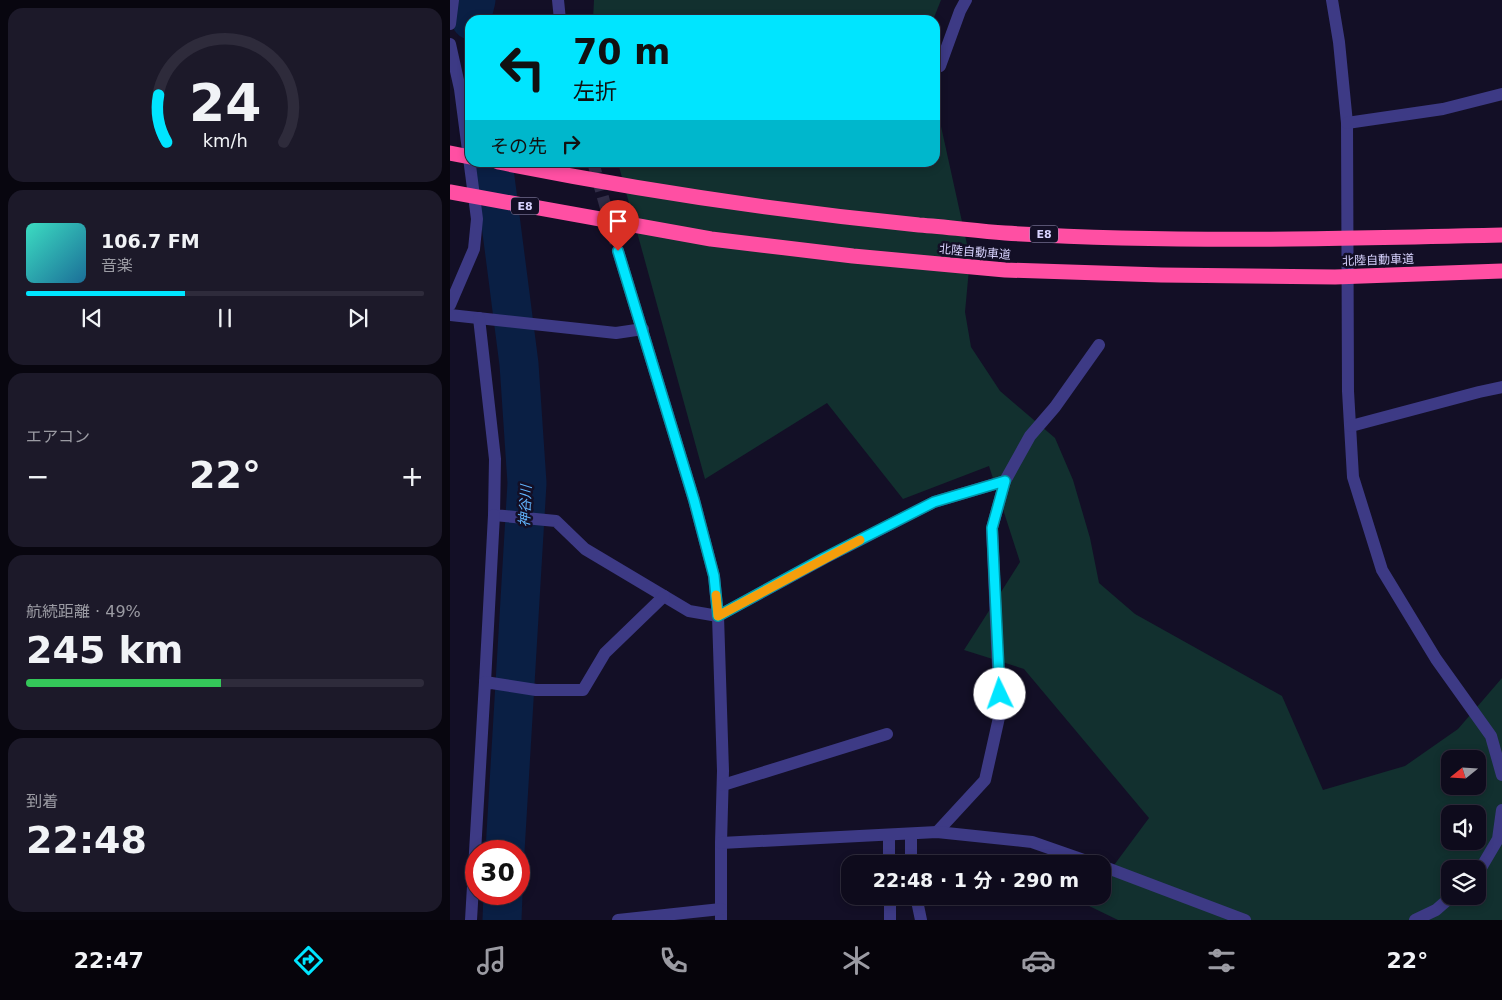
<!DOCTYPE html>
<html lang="ja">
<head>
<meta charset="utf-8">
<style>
	:root { --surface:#0e0b1c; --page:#1c1929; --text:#f1f3f6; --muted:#9b9ba3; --line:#2e2b3b; --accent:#00e5ff }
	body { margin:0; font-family:"DejaVu Sans","Noto Sans JP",sans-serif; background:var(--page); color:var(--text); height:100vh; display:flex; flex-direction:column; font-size:19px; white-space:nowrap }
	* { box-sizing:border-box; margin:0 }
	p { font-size:16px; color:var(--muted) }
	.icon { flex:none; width:28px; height:28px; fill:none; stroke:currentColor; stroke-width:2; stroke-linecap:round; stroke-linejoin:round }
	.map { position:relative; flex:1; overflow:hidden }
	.drawer { display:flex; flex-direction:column; gap:8px; padding:8px; background:#08060f; width:450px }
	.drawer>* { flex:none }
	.guide { position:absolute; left:15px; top:15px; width:475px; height:152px; border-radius:15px; box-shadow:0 2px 8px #0003,0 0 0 1px var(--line); background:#00e5ff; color:#111; overflow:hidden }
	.needle { width:32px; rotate:252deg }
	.buttons { position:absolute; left:991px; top:750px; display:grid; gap:10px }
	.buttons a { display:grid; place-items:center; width:45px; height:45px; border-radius:10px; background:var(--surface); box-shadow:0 2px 8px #0003,0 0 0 1px var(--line); font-size:25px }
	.speed { position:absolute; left:15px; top:840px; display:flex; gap:10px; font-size:25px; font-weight:700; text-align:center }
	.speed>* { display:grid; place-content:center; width:65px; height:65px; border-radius:50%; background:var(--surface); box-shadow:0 2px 8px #0003,0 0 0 1px var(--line); line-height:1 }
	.speed .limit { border:8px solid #d22; background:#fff; color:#111 }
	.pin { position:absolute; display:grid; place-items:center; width:42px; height:42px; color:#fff; margin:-51px -21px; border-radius:50% 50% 50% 0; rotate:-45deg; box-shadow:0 0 5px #0007 }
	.pin .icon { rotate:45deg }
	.me { position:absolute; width:55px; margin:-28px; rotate:357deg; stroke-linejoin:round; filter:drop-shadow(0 0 4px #0008) }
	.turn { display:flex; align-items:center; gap:18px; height:105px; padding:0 25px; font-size:22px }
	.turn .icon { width:65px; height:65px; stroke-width:2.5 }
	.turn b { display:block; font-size:35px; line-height:42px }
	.then { display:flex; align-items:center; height:48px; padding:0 25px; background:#0003; gap:10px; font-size:19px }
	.big { font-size:38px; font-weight:700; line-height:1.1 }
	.drawer .card { flex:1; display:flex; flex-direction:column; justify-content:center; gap:8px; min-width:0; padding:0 18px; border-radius:15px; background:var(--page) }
	.drawer .dial { align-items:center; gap:0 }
	.dial svg { height:130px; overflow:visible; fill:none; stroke:var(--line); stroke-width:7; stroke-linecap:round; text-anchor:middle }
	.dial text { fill:var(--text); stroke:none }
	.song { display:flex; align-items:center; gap:15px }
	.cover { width:60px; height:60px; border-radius:8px; background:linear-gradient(135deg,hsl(170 70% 55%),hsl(200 70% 35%)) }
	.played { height:5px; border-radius:2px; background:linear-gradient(90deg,var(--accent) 40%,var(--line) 40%) }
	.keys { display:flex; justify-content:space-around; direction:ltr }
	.heat { display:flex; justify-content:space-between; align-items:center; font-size:28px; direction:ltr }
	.charge { height:8px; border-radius:4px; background:linear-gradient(90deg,#34c759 49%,var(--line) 0) }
	.trip { position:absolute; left:391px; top:855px; width:270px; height:50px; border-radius:15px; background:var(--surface); box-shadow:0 2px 8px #0003,0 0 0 1px var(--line); font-weight:700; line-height:50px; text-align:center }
	.tabs { display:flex; height:80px; justify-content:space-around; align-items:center; background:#06040b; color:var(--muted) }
	.tabs .icon { width:35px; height:35px }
	.tabs .active { color:var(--accent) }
	.tabs b { font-size:22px; color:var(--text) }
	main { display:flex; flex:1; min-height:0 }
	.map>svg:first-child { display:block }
	.green { fill:#12302f; fill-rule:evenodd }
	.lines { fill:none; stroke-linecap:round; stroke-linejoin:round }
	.river { stroke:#0a1f44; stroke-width:39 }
	.minor-tunnel { stroke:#312d47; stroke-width:12; stroke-dasharray:12 6; stroke-linecap:butt }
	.minor { stroke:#3d3a85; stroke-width:12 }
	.highway { stroke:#ff4fa3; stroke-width:15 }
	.route-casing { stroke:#0095a6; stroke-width:12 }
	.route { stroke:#00e5ff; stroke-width:9 }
	.slow { stroke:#f59e0b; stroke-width:9 }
	.labels { text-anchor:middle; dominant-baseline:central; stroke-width:5; stroke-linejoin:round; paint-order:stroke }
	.shield { fill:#130f26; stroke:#9e99be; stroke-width:1 }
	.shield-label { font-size:11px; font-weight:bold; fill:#d9d4ff }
	.street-label { font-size:12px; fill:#d9d4ff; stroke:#130f26 }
	.water-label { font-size:14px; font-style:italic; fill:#62b6ff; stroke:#130f26 }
</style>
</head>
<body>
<main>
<section class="drawer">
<div class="card dial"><svg viewBox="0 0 100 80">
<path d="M14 69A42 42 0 1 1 86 69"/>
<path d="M14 69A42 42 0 0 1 9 40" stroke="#00e5ff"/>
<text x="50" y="56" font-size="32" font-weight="700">24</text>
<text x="50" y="72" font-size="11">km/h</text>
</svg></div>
<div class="card">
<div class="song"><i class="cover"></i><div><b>106.7 FM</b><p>音楽</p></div></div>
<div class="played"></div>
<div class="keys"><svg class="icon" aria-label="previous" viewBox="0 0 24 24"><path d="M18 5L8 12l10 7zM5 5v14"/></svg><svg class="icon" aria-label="pause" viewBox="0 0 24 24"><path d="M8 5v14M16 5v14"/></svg><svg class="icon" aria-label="next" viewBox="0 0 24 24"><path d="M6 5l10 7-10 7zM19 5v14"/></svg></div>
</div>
<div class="card"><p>エアコン</p>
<div class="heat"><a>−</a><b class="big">22°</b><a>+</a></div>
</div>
<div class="card"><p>航続距離 · 49%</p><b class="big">245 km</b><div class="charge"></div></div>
<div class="card"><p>到着</p><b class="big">22:48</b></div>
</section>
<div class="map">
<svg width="1052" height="920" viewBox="0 0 1052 920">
	<rect width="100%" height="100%" fill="#130f26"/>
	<g class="green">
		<path d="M144,0H491L483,20H143Z"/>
		<path d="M485,99L520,258L515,312L521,347L550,391L605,438L623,480L640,538L649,583L685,614L832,696L873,790L955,766L1008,729L1052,678V920H668L635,904L640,896H652L653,880L699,818L574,669L514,650L570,562L539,466L453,499L377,403L255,479L168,163L485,162ZM1000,759H1028V786H1000ZM1000,814H1028V841H1000ZM1000,869H1028V896H1000Z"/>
	</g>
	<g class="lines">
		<g class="river">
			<path d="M21,20L26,0"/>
			<path d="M43,162L69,364L77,483L55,851"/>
			<path d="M52,920L53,894"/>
		</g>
		<path class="minor-tunnel" d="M143,162L168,251"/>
		<g class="minor">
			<path d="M108,0L110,20"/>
			<path d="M882,0L889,42L897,123L898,391L903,477L932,570L986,659L1041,736L1052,775"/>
			<path d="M0,24L3,0"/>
			<path d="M0,44L10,89L27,219L24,249L0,305"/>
			<path d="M490,66L510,11L516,0"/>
			<path d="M897,123L993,109L1052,94"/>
			<path d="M168,251L244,500L264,576L268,616L273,771L271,843V920"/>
			<path d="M0,315L166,333L193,329"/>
			<path d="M29,318L45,459L44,515L106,521L135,549L239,611L268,616L375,558L484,502L555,481"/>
			<path d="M901,426L1029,392L1052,387"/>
			<path d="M35,682L44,515"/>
			<path d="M273,785L437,734"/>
			<path d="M487,832L535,780L550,713L542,528L555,481L580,436L605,407L649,345"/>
			<path d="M461,834V864"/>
			<path d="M439,835V864"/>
			<path d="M271,843L487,832L582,842L645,864"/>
			<path d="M652,866L795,920"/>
			<path d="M1028,873L1048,839L1052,810"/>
			<path d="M440,896V920"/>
			<path d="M466,896L471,920"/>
			<path d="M21,920L35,682L86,690H133L155,653L214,596"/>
			<path d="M168,920L271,909"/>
			<path d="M965,920L986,910L1002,896"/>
		</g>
		<g class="highway">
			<path d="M0,153L20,157"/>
			<path d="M48,162C188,190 328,211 469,225C498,227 527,231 555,233C721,243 887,239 1052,235"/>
			<path d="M0,192L261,239L403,256L555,270L711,275L885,277L1052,271"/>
		</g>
	</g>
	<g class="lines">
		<defs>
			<path id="route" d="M168,251L244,500L264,576L268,616L374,558L484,502L555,481L542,528L550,694"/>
		</defs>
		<use href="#route" class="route-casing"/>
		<use href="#route" class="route"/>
		<path class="slow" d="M266,595L268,616L410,540"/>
	</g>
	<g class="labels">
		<g class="shield">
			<rect x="61" y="197.5" width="28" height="17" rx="4"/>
			<rect x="580" y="225.5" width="28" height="17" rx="4"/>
		</g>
		<g class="shield-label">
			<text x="75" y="206">E8</text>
			<text x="594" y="234">E8</text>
		</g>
		<g class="street-label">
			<text transform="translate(525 252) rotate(5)">北陸自動車道</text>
			<text transform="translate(928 260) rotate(-2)">北陸自動車道</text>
		</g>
		<g class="water-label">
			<text transform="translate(75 506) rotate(-87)">神谷川</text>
		</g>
	</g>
</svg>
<div class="buttons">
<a><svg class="needle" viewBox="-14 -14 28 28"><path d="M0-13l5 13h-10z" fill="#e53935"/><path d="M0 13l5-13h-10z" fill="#9b9ba3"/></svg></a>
<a><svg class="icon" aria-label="sound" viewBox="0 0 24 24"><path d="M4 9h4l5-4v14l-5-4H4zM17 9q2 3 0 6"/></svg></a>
<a><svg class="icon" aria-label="layers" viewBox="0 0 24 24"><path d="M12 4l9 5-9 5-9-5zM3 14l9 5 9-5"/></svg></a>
</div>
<div class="speed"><div class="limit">30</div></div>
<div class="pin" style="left:168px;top:251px;background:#d93025"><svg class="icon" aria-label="arrive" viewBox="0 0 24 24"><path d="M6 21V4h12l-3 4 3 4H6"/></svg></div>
<svg class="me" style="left:550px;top:694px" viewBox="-20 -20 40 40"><circle r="19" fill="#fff"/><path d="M0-13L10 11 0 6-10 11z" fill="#00e5ff"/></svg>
<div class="trip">22:48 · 1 分 · 290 m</div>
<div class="guide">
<div class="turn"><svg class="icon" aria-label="left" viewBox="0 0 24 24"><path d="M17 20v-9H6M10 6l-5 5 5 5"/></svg><div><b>70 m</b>左折</div></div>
<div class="then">その先<svg class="icon" aria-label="right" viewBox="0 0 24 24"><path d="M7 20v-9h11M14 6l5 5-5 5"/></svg></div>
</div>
</div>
</main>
<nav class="tabs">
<b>22:47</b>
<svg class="icon active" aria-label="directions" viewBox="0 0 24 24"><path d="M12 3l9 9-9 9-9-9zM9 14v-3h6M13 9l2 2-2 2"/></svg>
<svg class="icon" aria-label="music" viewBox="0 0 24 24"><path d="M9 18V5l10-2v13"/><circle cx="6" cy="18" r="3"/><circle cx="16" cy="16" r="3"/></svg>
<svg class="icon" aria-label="phone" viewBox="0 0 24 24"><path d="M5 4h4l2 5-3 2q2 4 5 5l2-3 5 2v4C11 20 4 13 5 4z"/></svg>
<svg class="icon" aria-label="climate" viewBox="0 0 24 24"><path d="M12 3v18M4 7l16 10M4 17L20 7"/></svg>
<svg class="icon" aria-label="car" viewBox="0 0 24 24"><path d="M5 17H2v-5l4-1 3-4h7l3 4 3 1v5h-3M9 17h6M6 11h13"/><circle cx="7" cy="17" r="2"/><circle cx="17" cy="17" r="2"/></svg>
<svg class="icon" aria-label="filters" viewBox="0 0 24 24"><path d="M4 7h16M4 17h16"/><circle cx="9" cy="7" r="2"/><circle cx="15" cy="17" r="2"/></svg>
<b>22°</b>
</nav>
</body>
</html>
